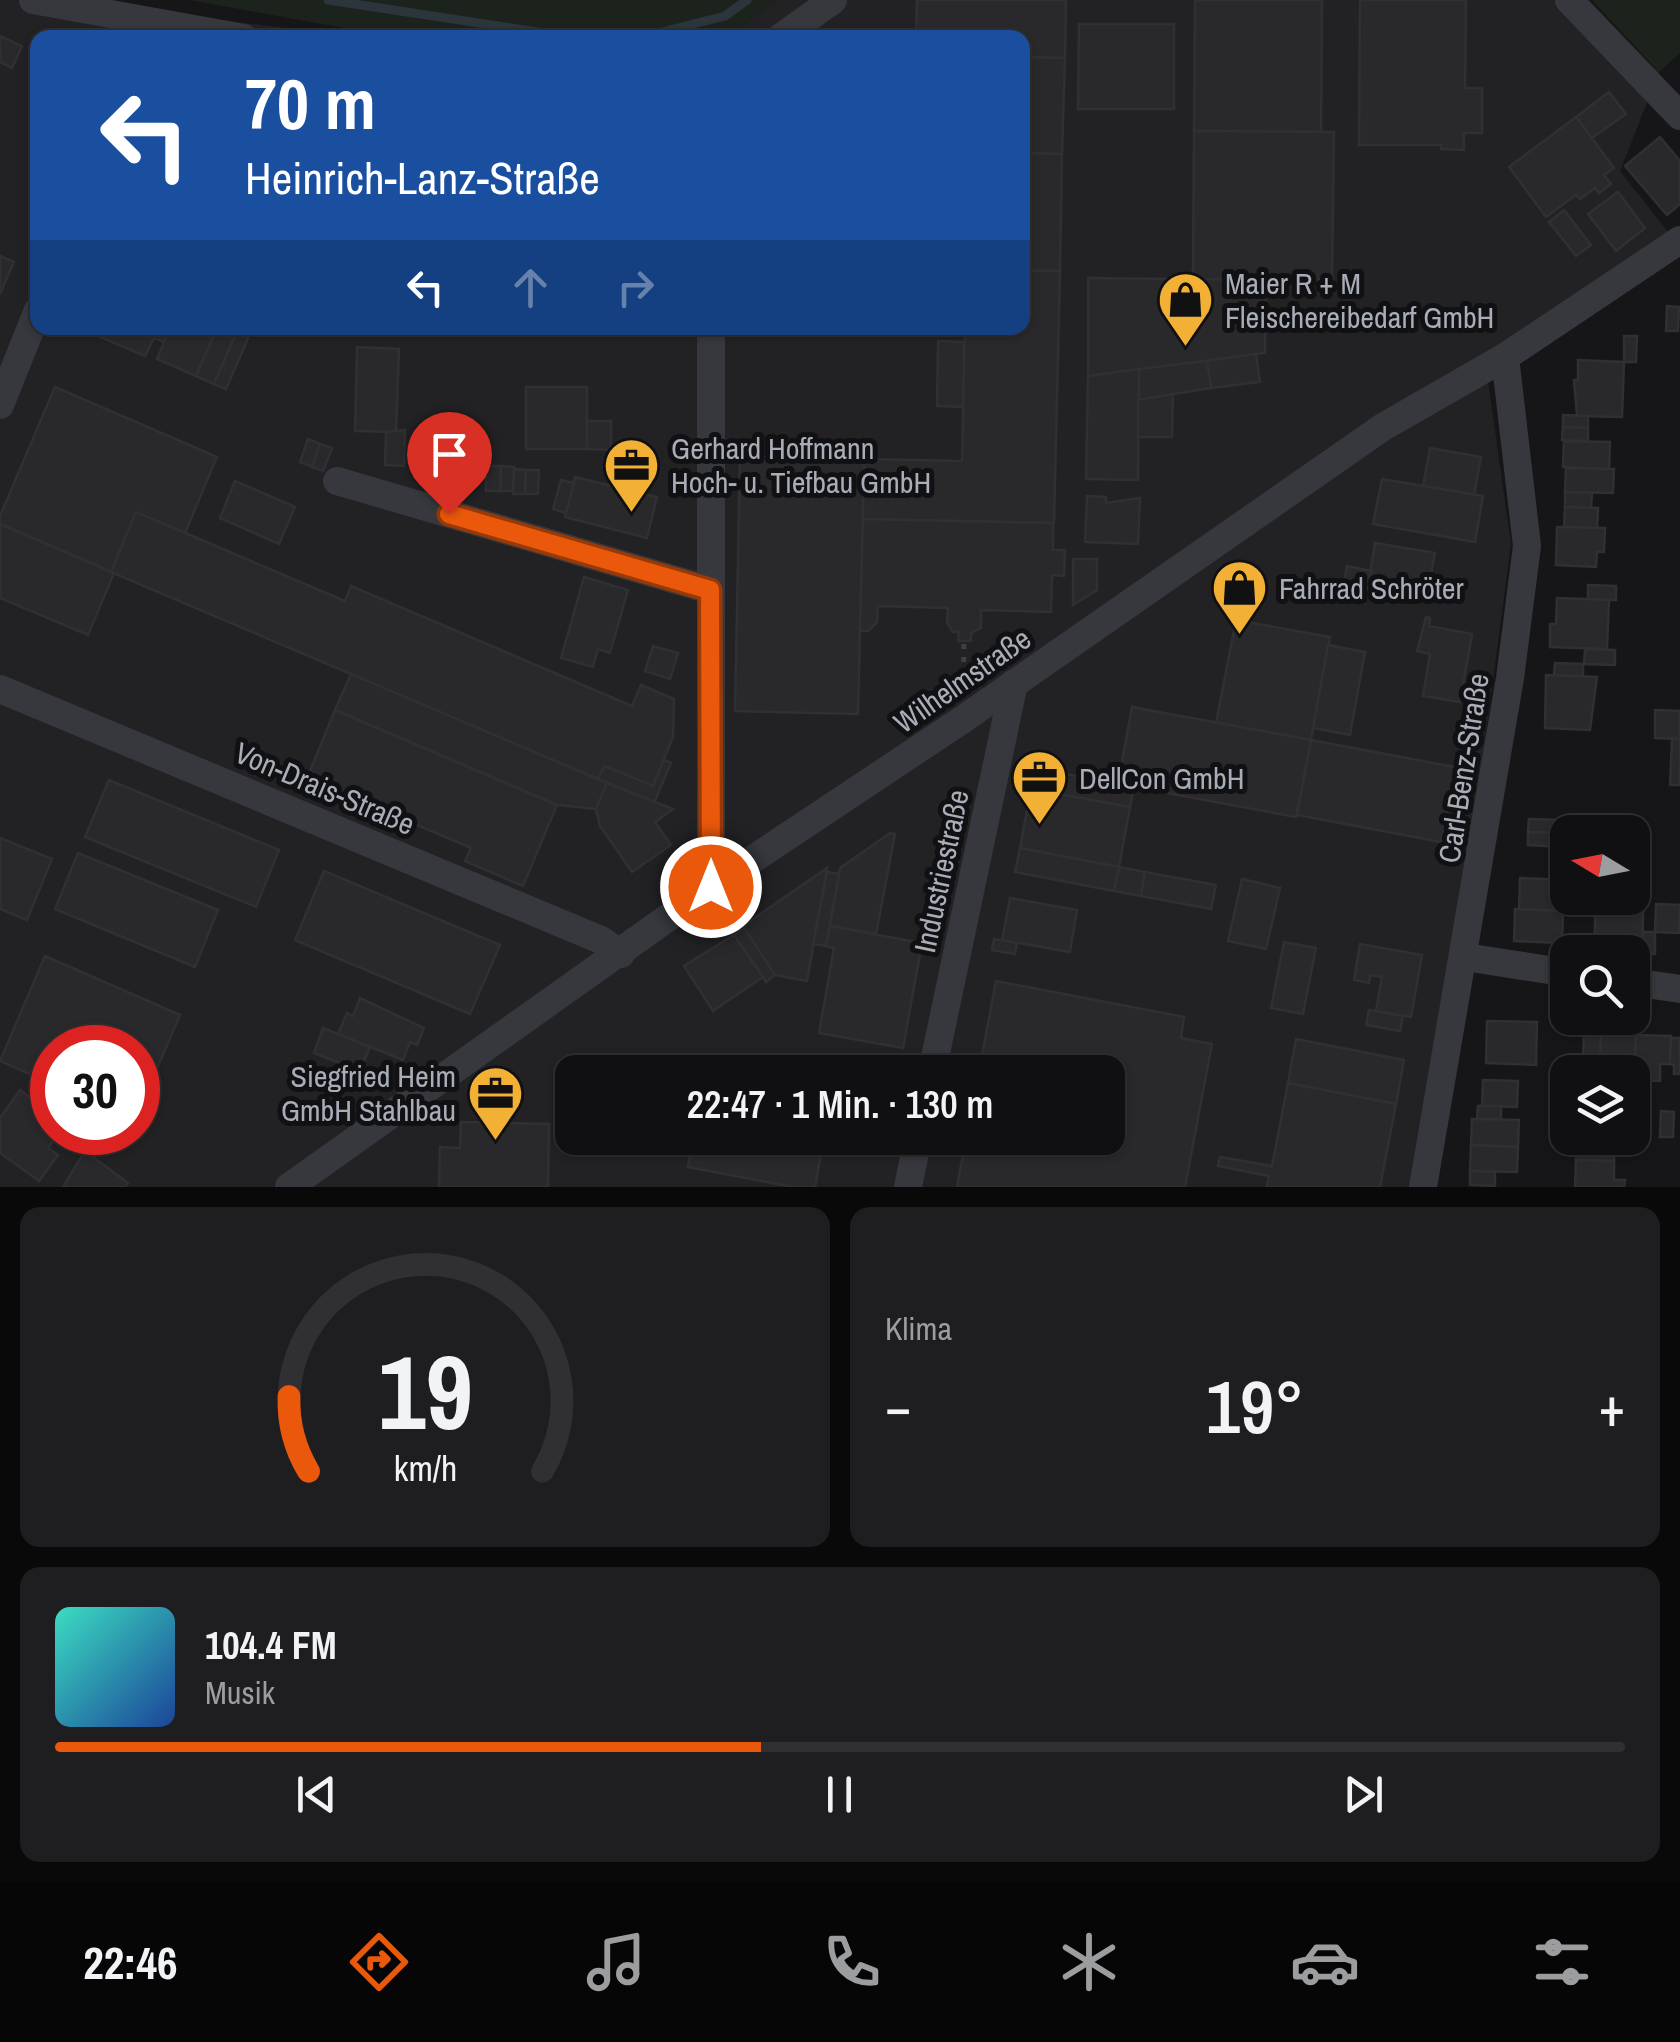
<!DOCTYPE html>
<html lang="de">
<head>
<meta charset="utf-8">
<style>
	:root { --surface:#101012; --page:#1e1e20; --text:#f1f3f6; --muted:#9c9d9f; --line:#303032; --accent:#ea580c }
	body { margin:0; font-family:"Archivo Narrow",sans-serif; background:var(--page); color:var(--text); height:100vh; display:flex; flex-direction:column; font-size:38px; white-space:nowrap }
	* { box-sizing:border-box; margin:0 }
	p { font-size:32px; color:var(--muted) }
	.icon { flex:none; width:55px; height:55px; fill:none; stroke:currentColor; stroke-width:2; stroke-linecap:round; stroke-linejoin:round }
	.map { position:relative; height:1187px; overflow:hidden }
	.side { display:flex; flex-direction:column; gap:20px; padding:20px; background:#09090a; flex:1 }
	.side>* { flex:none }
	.top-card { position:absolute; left:30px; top:30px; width:1000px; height:305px; border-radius:20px; box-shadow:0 2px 8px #0004,0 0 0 2px var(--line); background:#1a4fa0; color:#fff; overflow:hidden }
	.needle { width:65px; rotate:280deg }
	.fabs { position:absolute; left:1550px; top:815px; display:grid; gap:20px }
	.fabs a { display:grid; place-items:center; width:100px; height:100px; border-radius:20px; background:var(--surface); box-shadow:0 2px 8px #0004,0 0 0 2px var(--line); font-size:50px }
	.speed { position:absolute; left:30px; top:1025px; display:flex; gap:20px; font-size:50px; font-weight:700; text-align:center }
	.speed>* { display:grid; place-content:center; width:130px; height:130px; border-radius:50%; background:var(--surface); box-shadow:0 2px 8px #0004,0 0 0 2px var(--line); line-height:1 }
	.speed .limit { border:15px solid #d22; background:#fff; color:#111 }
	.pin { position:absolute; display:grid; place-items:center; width:85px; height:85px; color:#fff; margin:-102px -42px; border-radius:50% 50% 50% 0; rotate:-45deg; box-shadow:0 0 10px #0007 }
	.pin .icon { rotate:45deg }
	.me { position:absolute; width:110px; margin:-55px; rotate:0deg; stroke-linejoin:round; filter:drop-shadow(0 0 8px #0008) }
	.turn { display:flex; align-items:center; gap:35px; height:210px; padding:0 50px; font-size:45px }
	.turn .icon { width:130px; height:130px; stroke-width:2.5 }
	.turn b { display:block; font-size:70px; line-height:85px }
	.lanes { display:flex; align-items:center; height:95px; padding:0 50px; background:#0003; justify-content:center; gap:50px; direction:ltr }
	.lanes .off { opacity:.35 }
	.big { font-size:75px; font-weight:600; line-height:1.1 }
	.side .widget { flex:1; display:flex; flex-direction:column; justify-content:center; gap:15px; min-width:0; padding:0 35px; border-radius:20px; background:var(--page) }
	.side .dial { align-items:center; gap:0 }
	.dial svg { height:260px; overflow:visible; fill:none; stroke:var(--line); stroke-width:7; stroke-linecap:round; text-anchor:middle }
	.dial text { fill:var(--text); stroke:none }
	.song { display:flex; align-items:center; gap:30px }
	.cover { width:120px; height:120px; border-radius:15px; background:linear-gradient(135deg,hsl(170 70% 55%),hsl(220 70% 35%)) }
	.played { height:10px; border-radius:5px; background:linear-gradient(90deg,var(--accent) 45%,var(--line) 45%) }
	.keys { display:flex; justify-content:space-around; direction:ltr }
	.heat { display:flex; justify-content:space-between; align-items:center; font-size:55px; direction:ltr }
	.side .tiles { flex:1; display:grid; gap:20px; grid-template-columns:1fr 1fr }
	.widget:last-child { grid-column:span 2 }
	.trip { position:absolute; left:555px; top:1055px; width:570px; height:100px; border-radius:20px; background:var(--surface); box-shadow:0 2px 8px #0004,0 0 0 2px var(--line); font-weight:600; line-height:100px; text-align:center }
	.tabs { display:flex; height:160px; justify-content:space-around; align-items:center; background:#060607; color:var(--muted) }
	.tabs .icon { width:70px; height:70px }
	.tabs .current { color:var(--accent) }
	.tabs b { font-size:45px; color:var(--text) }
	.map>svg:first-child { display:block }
	.built { fill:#222225; fill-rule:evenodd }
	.green { fill:#1c231d }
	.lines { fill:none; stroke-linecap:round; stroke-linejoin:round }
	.stream { stroke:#2c353c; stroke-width:9 }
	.building { fill:#29292c; stroke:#303034; stroke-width:2.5 }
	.path { stroke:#3d3f44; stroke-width:5; stroke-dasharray:5 8; stroke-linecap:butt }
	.street { stroke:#37383d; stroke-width:28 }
	.route-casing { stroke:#983908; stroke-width:25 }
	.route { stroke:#ea580c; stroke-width:18 }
	.labels { text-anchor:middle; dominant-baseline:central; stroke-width:10; stroke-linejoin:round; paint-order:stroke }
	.poi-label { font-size:30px; fill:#a8adb8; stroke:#111113; text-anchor:start }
	.street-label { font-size:30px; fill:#a8adb8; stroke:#111113 }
</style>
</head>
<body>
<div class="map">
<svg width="1680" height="1187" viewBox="0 0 1680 1187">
	<rect width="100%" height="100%" fill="#161618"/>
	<path class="built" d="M0,0H82L135,10L365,37L38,38V328H1022V38L724,37L778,0H1575L1659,72L1620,171L1680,247L1488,381L1511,544L1456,960L1411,1187H0ZM52,1048H138V1132H52ZM572,1072H1108V1138H572Z"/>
	<g class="green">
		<path d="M190,0H778L724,37L399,38Z"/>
		<path d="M1592,0H1680V53L1659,72Z"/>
	</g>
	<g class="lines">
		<g class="stream">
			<path d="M328,0L577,38"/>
			<path d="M638,38L725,16L747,0"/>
		</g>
	</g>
	<g class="building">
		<path d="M917,0H1066L1065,58L1022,57V38H916Z"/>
		<path d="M1195,0H1322L1321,132L1194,131Z"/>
		<path d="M1360,0H1466L1465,88H1482V133H1464V150L1441,149V145H1359Z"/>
		<path d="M1079,24H1174V109H1078Z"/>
		<path d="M0,36L22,46L12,68L0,62Z"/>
		<path d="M1022,57L1065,58L1062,154L1022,153Z"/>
		<path d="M1609,92L1626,114L1592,138L1576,117Z"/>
		<path d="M1576,117L1614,168L1604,175L1611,184L1599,193L1595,188L1580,199L1576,195L1546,217L1509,167Z"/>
		<path d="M1194,131L1334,132L1332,280L1193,279Z"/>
		<path d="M1660,137L1680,161V204L1667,215L1625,166Z"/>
		<path d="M1022,153L1062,154L1060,271H1022Z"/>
		<path d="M1618,192L1645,228L1616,251L1588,214Z"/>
		<path d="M1564,210L1591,245L1576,256L1549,222Z"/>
		<path d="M0,256L14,262L0,294Z"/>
		<path d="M1022,271H1060L1054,523L863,519L864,459L962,461L965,328H1022Z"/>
		<path d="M1088,278L1266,280L1265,353L1088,376Z"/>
		<path d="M1667,306L1679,307L1678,331H1666Z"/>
		<path d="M79,328H170L164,342L154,338L145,356Z"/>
		<path d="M170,328H217L196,376L157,359Z"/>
		<path d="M217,328L238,329L214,384L196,376Z"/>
		<path d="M238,329L250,334L226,389L214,384Z"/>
		<path d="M1624,336H1637L1636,362H1624Z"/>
		<path d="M938,341L964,342L963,407L937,406Z"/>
		<path d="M357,347L399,349L396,432L355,431Z"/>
		<path d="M1256,354L1260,382L1211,388L1207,361Z"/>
		<path d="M1578,360L1624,362L1622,417L1577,416L1574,380H1578Z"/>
		<path d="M1207,361L1211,388L1138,400L1139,369Z"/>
		<path d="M1139,369L1138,480L1086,479L1088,376Z"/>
		<path d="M55,387L217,457L185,533L136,512L111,572L0,524V516Z"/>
		<rect x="526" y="387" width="61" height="62"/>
		<path d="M1173,394L1172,437H1138V400Z"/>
		<path d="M1563,415L1588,416V428L1563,427Z"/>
		<path d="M587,421H611V450L587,449Z"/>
		<path d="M438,426L466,427V434L487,435L486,478L469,477V472L437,471Z"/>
		<path d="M1563,427L1588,428V441L1562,440Z"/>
		<path d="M405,430L404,466L385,465L386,432Z"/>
		<path d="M308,439L320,444L312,467L300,462Z"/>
		<path d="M1564,441L1610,442L1609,469L1563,467Z"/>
		<path d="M320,444L332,448L323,471L312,467Z"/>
		<path d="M1430,448L1481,457L1474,495L1423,486Z"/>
		<path d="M740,456L864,459L858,714L735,711Z"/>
		<rect x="486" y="466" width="15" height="25"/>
		<path d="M501,466L514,467L513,491H501Z"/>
		<path d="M1566,468L1614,469L1613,493L1565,492Z"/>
		<path d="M514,469L526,470L525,494H513Z"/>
		<path d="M526,470H539L538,494H525Z"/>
		<path d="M575,477L657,497L647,538L565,517Z"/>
		<path d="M1382,479L1483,496L1475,542L1373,524Z"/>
		<path d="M561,480L574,483L566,513L553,509Z"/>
		<path d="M235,481L295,507L279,544L220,518Z"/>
		<path d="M1565,492L1592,493L1591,508L1565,507Z"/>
		<path d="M1087,496L1106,497V503L1140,498L1138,544L1085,542Z"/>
		<path d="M1565,507L1598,508L1597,528L1564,527Z"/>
		<path d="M136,512L345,601L351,586L632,706L641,685L674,699L673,737L653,786L605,766L598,779L111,572Z"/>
		<path d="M863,519L1053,523V550H1065L1064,576L1052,575L1051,612L981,610V628L971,633V641H958L959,632H953L947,623L948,608L878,606L877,622L868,631H860Z"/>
		<path d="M0,524L114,573L88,635L0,598Z"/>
		<path d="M1557,527L1605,528L1604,552H1597L1596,567L1556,565Z"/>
		<path d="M1375,543L1435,553L1426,601L1367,590Z"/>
		<path d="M1073,559H1097V590L1073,605Z"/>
		<path d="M1347,566L1371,571L1364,603L1341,598Z"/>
		<path d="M584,577L628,590L610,653L598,649L593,667L561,658Z"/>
		<path d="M1243,578L1258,598L1248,605L1233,585Z"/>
		<path d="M1588,585L1616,586V600H1588Z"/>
		<path d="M1557,598L1609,600L1607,649L1550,647V624H1556Z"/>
		<path d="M1426,617L1430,618L1429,626L1472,634L1460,702L1423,696L1430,654L1417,651Z"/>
		<path d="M1236,620L1330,637L1311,740L1216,723Z"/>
		<path d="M1328,645L1365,652L1350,735L1313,728Z"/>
		<path d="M653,646L678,653L670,679L645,671Z"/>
		<path d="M1585,649L1615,650V665L1584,664Z"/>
		<path d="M1555,663L1583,664V676L1554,675Z"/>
		<path d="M351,674L607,783L596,809L557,805L335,710Z"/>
		<path d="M1546,675L1597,677L1590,730L1545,728Z"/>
		<path d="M1132,707L1311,740L1296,817L1118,784Z"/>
		<path d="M335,710L557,805L523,886L465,861L471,848L307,778Z"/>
		<path d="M1655,710L1680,711V739L1655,738Z"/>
		<path d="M1672,739H1680V785H1670Z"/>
		<path d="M1311,740L1455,767L1441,842L1297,815Z"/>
		<path d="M664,760L671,763L654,803L598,779L605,766L653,786Z"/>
		<path d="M1034,768L1134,787L1130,807L1031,789Z"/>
		<path d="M109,780L279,850L256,907L85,837Z"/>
		<path d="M607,783L673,809L655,822L671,845L632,872L600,826L596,809Z"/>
		<path d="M1031,789L1130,807L1119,867L1020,848Z"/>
		<path d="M1529,819L1562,820V833L1528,832Z"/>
		<path d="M1583,822L1620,824V832H1582Z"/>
		<path d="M1528,832L1562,833L1561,847L1528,845Z"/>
		<path d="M890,833L895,834L876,934L830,926L840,868Z"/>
		<path d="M0,838L52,859L27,920L0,909Z"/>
		<path d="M1020,848L1119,867L1114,891L1015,872Z"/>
		<path d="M78,853L218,910L195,967L55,909Z"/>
		<path d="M1119,867L1145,872L1141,896L1114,891Z"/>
		<path d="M827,868L807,981L775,975L743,926Z"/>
		<path d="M324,871L500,945L470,1014L295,940Z"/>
		<path d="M827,872L839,874L826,946L813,944Z"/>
		<path d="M1145,872L1216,885L1211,909L1141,896Z"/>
		<path d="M1520,878L1568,880V911L1519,910Z"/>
		<path d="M1632,878L1644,879L1642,955L1594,952L1596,898H1632Z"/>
		<path d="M1242,879L1280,888L1266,949L1228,941Z"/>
		<path d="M1010,898L1077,910L1070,952L1002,940Z"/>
		<path d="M1656,904L1680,905L1679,933L1655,932Z"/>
		<path d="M1515,909L1563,911L1562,943L1514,941Z"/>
		<path d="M830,926L922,943L903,1048L819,1033L834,948L826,946Z"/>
		<path d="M744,928L775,975L766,982L734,935Z"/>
		<path d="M1643,932H1655V954H1642Z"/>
		<path d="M734,935L763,977L713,1011L684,966Z"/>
		<path d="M994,939L1017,943L1015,954L992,950Z"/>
		<path d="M1284,942L1316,948L1303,1014L1271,1008Z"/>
		<path d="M1360,944L1422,955L1411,1017L1376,1011L1382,977L1370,975L1369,983L1354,980Z"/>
		<path d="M45,956L180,1015L138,1113V1048H52V1084L0,1061Z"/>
		<path d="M996,981L1184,1017L1181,1038L1212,1044L1185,1187H957L966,1138H1108V1072H979Z"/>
		<path d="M360,998L424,1028L417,1045L410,1042L403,1060L338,1034L347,1013L353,1016Z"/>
		<path d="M1369,1010L1403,1016L1400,1031L1366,1025Z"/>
		<path d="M1487,1021L1537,1022L1536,1065L1486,1063Z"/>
		<path d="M323,1028L370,1047L360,1071L314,1053Z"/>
		<path d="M1584,1028H1601L1600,1064L1583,1063Z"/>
		<path d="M1601,1034L1636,1035L1634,1080L1632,1072H1611V1064H1600Z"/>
		<path d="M1636,1035L1671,1036L1670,1064H1660V1081L1634,1080Z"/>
		<path d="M1671,1038H1680V1074H1674V1065L1670,1064Z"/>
		<path d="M1296,1039L1404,1060L1396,1104L1288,1083Z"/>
		<path d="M1483,1080L1518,1081L1517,1107L1482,1106Z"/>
		<path d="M1288,1083L1396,1104L1380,1187H1267L1269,1176L1218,1166L1220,1157L1272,1166Z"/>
		<path d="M20,1090L52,1114V1132H60L48,1148L58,1155L39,1181L0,1153V1118Z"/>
		<path d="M1478,1106H1501V1119H1477Z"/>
		<path d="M1661,1111L1674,1112L1673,1137H1660Z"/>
		<path d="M1472,1119L1519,1120L1518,1147L1471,1145Z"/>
		<path d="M461,1122L549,1124L548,1187H439L440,1147L460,1148Z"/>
		<path d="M693,1138H794L823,1143L815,1187H793L688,1167Z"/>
		<path d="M837,1138H885L881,1156L835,1148Z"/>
		<path d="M1576,1138H1625V1145L1615,1144L1614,1161L1576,1160Z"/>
		<path d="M1471,1145L1518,1147L1517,1172L1470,1171Z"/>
		<path d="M85,1151L128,1183L125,1187H63Z"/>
		<path d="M1576,1160L1614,1161V1180H1625L1624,1187H1575Z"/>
		<path d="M1470,1171L1495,1172V1186L1470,1185Z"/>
	</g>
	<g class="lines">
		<path class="path" d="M963,688L964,641"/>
		<g class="street">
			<path d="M33,0L244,38"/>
			<path d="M1569,0L1680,116"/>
			<path d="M780,38L833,0"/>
			<path d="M0,405L38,310"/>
			<path d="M337,481L710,590"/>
			<path d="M0,689L601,940L621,954"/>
			<path d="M711,887V328"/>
			<path d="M1465,957L1568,973"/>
			<path d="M1632,982L1680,989"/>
			<path d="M932,1072L1014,683"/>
			<path d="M289,1187L711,887L962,720L1383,427L1505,357L1680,240"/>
			<path d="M908,1187L918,1138"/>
			<path d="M1423,1187L1510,678L1527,546L1505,357"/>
		</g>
	</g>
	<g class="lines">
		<defs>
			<path id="route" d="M449,514L710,590L711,887"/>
		</defs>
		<use href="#route" class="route-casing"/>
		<use href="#route" class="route"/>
	</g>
	<defs>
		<symbol id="shop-pin" viewBox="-11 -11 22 30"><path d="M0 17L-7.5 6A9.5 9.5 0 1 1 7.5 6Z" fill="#f2b134" stroke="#111113"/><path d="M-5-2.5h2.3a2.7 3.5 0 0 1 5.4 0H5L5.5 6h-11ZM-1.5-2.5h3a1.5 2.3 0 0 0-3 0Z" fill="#111"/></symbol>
		<symbol id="office-pin" viewBox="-11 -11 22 30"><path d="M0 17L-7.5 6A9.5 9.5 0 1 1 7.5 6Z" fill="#f2b134" stroke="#111113"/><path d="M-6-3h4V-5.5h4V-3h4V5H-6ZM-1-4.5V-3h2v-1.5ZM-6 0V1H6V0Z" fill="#111"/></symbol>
	</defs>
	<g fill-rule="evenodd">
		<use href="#shop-pin" x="1154" y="268" width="63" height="86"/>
		<use href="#office-pin" x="600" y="434" width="63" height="86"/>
		<use href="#shop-pin" x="1208" y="556" width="63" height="86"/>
		<use href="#office-pin" x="1008" y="746" width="63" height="86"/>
		<use href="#office-pin" x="464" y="1062" width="63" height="86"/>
	</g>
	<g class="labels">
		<g class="poi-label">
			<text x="1225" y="283">Maier R + M<tspan x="1225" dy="34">Fleischereibedarf GmbH</tspan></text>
			<text x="671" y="448">Gerhard Hoffmann<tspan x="671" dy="34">Hoch- u. Tiefbau GmbH</tspan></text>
			<text x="1279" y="588">Fahrrad Schröter</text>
			<text x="1079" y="778">DellCon GmbH</text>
			<text x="456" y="1076" text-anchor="end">Siegfried Heim<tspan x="456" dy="34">GmbH Stahlbau</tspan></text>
		</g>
		<g class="street-label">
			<text transform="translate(962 680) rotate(-35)">Wilhelmstraße</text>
			<text transform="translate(1463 768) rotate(-81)">Carl-Benz-Straße</text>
			<text transform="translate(325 788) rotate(23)">Von-Drais-Straße</text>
			<text transform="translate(941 871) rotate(-78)">Industriestraße</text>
		</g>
	</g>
</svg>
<div class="fabs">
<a><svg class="needle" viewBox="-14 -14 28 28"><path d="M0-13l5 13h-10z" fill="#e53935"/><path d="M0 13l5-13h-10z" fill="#9c9d9f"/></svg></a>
<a><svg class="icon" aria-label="search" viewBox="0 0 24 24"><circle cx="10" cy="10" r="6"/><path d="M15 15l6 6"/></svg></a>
<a><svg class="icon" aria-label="layers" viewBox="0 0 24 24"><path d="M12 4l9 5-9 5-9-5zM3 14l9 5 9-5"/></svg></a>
</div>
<div class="speed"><div class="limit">30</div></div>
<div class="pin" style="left:449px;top:514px;background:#d93025"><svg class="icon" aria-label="arrive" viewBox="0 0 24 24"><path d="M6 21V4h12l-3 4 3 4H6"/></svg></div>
<svg class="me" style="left:711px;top:887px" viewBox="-20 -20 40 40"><circle r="17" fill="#ea580c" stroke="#fff" stroke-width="3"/><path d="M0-11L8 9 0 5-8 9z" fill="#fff"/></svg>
<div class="trip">22:47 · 1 Min. · 130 m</div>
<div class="top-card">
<div class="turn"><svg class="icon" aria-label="left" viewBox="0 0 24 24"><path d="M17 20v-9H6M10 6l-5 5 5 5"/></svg><div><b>70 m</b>Heinrich-Lanz-Straße</div></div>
<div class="lanes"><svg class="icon" aria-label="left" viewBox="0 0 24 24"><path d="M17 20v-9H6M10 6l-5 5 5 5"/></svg><svg class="icon off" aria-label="ahead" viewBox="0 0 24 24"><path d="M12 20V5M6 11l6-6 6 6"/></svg><svg class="icon off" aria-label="right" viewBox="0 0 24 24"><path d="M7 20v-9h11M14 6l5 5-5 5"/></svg></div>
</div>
</div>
<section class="side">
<div class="tiles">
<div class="widget dial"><svg viewBox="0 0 100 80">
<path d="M14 69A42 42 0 1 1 86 69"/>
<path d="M14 69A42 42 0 0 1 8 46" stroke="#ea580c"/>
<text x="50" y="56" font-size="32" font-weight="700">19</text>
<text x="50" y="72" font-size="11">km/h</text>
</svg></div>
<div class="widget"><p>Klima</p>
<div class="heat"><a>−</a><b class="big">19°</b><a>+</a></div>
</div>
<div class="widget">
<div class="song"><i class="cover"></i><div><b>104.4 FM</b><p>Musik</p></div></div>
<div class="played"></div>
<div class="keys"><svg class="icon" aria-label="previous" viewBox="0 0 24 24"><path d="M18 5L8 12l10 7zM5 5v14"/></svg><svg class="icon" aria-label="pause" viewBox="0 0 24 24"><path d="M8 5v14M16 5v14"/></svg><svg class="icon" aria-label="next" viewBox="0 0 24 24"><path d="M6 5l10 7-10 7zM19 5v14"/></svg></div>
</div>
</div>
</section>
<nav class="tabs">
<b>22:46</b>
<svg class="icon current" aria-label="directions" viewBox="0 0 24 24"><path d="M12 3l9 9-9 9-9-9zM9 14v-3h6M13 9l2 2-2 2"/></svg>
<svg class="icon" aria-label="music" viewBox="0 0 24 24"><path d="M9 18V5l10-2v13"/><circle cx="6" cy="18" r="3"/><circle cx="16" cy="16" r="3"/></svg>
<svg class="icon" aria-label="phone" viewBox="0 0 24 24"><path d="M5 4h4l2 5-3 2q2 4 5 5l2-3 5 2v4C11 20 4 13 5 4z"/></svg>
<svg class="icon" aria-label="climate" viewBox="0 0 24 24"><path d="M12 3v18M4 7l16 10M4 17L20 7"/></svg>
<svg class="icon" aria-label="car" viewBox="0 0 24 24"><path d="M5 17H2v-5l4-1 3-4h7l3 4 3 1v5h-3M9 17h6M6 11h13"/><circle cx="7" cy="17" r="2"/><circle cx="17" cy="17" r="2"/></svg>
<svg class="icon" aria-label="filters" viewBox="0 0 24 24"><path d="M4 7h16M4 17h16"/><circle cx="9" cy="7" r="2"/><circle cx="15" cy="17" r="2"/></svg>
</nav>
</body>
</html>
